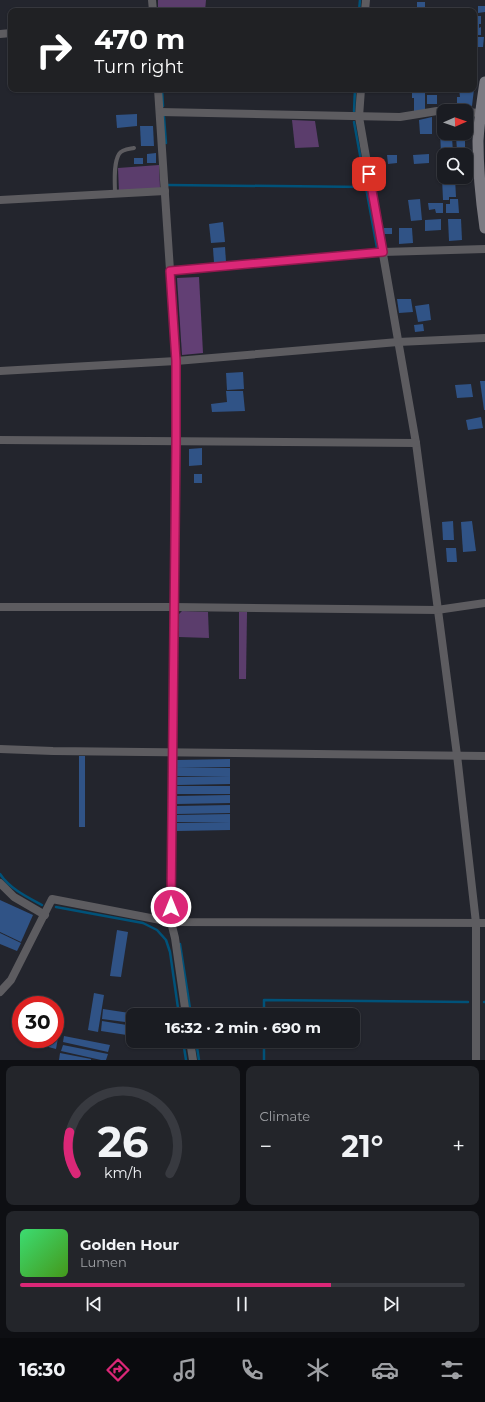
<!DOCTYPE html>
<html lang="en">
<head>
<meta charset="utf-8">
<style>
	:root { --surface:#1a1c22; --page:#23252a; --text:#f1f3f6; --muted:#9fa1a5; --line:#383a40; --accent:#db2777 }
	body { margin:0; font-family:Montserrat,sans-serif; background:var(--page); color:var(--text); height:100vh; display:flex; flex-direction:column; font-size:15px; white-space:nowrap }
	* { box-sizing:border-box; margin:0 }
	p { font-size:13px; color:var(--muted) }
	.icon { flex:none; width:22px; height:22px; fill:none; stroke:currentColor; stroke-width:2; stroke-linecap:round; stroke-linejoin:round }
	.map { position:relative; height:1060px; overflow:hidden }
	.sheet { display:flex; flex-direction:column; gap:6px; padding:6px; background:#0e0f13; flex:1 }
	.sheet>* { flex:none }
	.hud { position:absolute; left:8px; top:8px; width:469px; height:84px; border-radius:8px; box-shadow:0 1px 3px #0004,0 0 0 1px var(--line); background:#202124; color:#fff; overflow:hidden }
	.needle { width:26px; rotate:88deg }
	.buttons { position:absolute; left:437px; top:104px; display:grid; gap:8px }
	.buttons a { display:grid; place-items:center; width:36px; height:36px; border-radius:8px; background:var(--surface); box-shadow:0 1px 3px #0004,0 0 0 1px var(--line); font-size:20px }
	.speed { position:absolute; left:12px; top:996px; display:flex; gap:8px; font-size:20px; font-weight:700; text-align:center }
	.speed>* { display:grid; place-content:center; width:52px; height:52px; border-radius:50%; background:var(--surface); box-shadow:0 1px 3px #0004,0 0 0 1px var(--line); line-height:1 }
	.speed .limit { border:6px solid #d22; background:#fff; color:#111 }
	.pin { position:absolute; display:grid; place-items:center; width:34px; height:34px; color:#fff; margin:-17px; border-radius:8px; box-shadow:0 2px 6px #0006 }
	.me { position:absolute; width:44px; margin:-22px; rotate:0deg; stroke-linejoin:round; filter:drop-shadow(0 0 3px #0008) }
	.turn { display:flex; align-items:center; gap:14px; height:84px; padding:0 20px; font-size:18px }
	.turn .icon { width:52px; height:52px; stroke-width:2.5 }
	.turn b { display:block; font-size:28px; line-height:34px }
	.big { font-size:30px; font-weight:700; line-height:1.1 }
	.sheet .tile { flex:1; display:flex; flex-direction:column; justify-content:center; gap:6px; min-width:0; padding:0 14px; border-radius:8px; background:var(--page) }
	.sheet .dial { align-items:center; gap:0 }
	.dial svg { height:104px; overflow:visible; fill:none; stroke:var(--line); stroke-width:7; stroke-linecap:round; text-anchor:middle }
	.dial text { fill:var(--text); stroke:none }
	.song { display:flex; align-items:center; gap:12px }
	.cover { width:48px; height:48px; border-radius:6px; background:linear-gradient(135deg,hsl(140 70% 55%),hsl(100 70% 35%)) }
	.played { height:4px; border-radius:2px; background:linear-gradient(90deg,var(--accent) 70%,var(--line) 70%) }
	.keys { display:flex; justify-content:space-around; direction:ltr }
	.heat { display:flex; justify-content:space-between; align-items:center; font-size:22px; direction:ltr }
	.sheet .tiles { flex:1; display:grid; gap:6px; grid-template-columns:1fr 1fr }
	.tile:last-child { grid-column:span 2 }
	.trip { position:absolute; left:126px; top:1008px; width:234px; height:40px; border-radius:8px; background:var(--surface); box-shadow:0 1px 3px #0004,0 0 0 1px var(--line); font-weight:700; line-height:40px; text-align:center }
	.tab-bar { display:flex; height:64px; justify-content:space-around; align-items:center; background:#0a0b0e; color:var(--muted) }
	.tab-bar .icon { width:28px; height:28px }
	.tab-bar .current { color:var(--accent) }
	.tab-bar b { font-size:18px; color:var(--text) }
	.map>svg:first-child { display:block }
	.green { fill:#5b3d6c }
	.forest { fill:#623f74 }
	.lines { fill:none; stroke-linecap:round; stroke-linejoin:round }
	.stream { stroke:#005279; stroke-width:2.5 }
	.building { fill:#305386 }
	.service { stroke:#5d5c60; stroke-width:4 }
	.minor { stroke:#5d5c60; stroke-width:8 }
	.secondary { stroke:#7c7b82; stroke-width:11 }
	.route-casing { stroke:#8e194d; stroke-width:10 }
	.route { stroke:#db2777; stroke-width:7 }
</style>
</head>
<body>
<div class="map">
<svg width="485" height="1060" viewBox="0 0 485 1060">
	<rect width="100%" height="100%" fill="#23252d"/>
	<g class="green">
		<path d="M158,0H206L205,11H158Z"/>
		<path d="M292,120L315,121L319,147L295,148Z"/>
		<path d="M159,165L160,188L119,192L118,168Z"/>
		<path d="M182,611L208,612L209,638L179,637V614Z"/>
		<path d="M239,612H247L246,679H239Z"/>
	</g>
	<path class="forest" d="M199,277L203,353L182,355L177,278Z"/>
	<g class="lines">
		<g class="stream">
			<path d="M359,11L360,0"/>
			<path d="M162,89L163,106"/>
			<path d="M354,111L355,89"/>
			<path d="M164,117L166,143"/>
			<path d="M354,122L377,248"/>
			<path d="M168,185L365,187"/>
			<path d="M0,874C10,889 27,897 42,905"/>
			<path d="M56,907L143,923L157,930L166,940L170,952L179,1015"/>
			<path d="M180,944L191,1015"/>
			<path d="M484,1002H485"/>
			<path d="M264,1015V1000L468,1002"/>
			<path d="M183,1041L186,1060"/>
			<path d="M196,1041L199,1060"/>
			<path d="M264,1060V1041"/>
		</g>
	</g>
	<g class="building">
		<rect x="417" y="2" width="8" height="9"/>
		<path d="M478,6H485V12L478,13Z"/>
		<path d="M474,16H481V24H479V28L481,27V35H474Z"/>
		<path d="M474,37H484L483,47H474Z"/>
		<path d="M459,89H474L472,106L457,107V97H460Z"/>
		<path d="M412,90H425V111H414V98H412Z"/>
		<rect x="427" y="95" width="10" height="9"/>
		<path d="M137,114V126L117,128L116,115Z"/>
		<path d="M432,117V134H420L419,120Z"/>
		<path d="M140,126H153L154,146H141Z"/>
		<path d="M440,131H444V133H456L455,136L452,137L453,153H441Z"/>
		<path d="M456,136H465V152L457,151Z"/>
		<path d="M156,153V163H147V154Z"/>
		<path d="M429,154V163L414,164L413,155Z"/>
		<path d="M387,155H397V163L388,164Z"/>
		<rect x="134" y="158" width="9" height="6"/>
		<path d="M442,178H455L456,197H449V200H443Z"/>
		<path d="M420,199L422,220L411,221L408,200Z"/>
		<path d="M450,199H458L459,213H446V204H450Z"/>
		<path d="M428,203H443V213H436L435,209L429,210Z"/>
		<path d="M441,219V230L425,231V220Z"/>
		<path d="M448,219H461L462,240L449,241Z"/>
		<path d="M223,222L225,242L211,243L209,224Z"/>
		<rect x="384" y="228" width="8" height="6"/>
		<path d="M399,228H412L413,243L399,244Z"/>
		<path d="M225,247L226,262L214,263L213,248Z"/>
		<path d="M397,299H411L413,312L399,313Z"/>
		<path d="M429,304L431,320L418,322L415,306Z"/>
		<path d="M423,324L424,331L415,332L414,325Z"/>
		<path d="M243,372L244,389L227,390L226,373Z"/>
		<path d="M480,381H485V410H484Z"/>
		<path d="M471,384L473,397L457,398L455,385Z"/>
		<path d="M226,391H243L245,411L212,412L211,404L227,402Z"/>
		<path d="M481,417L483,428L468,430L466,420Z"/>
		<path d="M202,448V465L189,466V449Z"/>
		<rect x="194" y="474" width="8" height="9"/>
		<path d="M453,521L454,540H443L442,522Z"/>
		<path d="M472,521L476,551L463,552L461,522Z"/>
		<path d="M446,548H456L457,562H447Z"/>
		<rect x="79" y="756" width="6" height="71"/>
		<path d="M230,759V767L177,768V760Z"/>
		<rect x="177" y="768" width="53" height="8"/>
		<path d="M230,776V784L177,785V777Z"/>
		<rect x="177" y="786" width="53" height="8"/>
		<path d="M230,795V803L177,804V796Z"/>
		<path d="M230,805V813L177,814V806Z"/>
		<path d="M230,814V822H177V815Z"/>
		<path d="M230,822V830L177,831V823Z"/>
		<path d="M0,900L33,915L21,942L0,932Z"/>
		<path d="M117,930L128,932L121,977L110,976Z"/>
		<path d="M0,933L21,943L17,951L0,944Z"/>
		<path d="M94,993L104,995L98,1032L88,1030Z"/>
		<path d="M103,1009L136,1014V1015H133V1023L102,1019Z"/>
		<path d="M102,1021L133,1026V1036L101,1031Z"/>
		<path d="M64,1036L110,1045L108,1052L63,1042Z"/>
		<path d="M55,1037L58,1038L56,1049L22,1040V1039H55Z"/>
		<path d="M63,1045L108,1054L106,1060H101L61,1051Z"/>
		<path d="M60,1053L91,1059V1060H59Z"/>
	</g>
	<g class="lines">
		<path class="service" d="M115,194C115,183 113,164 119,154C122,149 129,149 134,148"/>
		<g class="minor">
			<path d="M152,0L153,11"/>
			<path d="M365,11L366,0"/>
			<path d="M0,34L11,33"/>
			<path d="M158,89L176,361V442L171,922L175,938L186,1015"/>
			<path d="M361,89L359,117L416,443L457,755L476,923V1060"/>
			<path d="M160,112L400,117L437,111H444"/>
			<path d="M466,112L480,113"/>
			<path d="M0,200L165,191"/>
			<path d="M170,271L383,252L485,249"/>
			<path d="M0,371L176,361L398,342L485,338"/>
			<path d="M0,440L416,443"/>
			<path d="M0,607H173L437,610L485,603"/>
			<path d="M0,749L53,751L485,756"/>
			<path d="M0,883L14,897L45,915"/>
			<path d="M0,992L11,980L52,899L171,922L485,923"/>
			<path d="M190,1041L193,1060"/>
		</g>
		<path class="secondary" d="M485,82C482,102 479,121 478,141C478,170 481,200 485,228"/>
	</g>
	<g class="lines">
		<defs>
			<path id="route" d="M171,907L176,442V361L170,271L383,252L369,174"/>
		</defs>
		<use href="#route" class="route-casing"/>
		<use href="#route" class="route"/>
	</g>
</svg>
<div class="buttons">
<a><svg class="needle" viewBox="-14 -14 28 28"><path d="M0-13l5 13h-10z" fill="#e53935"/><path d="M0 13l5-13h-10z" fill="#9fa1a5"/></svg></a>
<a><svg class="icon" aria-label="search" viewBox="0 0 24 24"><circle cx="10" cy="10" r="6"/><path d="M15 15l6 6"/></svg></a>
</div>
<div class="speed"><div class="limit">30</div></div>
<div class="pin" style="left:369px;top:174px;background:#d93025"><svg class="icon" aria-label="arrive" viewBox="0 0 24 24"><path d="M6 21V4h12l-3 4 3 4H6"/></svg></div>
<svg class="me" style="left:171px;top:907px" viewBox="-20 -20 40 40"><circle r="17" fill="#db2777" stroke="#fff" stroke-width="3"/><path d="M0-11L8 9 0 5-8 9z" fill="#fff"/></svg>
<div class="trip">16:32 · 2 min · 690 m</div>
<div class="hud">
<div class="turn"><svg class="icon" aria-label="right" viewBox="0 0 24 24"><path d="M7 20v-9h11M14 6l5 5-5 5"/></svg><div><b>470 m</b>Turn right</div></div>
</div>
</div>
<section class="sheet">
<div class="tiles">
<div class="tile dial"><svg viewBox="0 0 100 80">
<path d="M14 69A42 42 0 1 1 86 69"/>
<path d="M14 69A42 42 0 0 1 9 37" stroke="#db2777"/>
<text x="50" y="56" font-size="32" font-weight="700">26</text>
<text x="50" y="72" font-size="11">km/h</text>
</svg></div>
<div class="tile"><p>Climate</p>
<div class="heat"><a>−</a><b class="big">21°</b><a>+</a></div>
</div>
<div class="tile">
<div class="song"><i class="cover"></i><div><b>Golden Hour</b><p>Lumen</p></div></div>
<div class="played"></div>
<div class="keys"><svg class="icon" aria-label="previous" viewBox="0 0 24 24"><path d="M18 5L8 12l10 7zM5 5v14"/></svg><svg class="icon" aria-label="pause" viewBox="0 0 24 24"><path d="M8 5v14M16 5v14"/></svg><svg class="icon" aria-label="next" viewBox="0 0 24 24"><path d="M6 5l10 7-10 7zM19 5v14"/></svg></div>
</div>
</div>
</section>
<nav class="tab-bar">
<b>16:30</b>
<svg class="icon current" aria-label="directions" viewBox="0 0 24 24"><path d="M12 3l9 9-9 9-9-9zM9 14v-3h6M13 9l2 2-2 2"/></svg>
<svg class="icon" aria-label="music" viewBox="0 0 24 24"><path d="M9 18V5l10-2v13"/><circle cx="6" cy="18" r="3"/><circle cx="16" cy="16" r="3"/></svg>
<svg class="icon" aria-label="phone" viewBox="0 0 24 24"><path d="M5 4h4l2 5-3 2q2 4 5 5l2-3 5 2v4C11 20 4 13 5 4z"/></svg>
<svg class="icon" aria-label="climate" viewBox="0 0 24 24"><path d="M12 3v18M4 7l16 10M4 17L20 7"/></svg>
<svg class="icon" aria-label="car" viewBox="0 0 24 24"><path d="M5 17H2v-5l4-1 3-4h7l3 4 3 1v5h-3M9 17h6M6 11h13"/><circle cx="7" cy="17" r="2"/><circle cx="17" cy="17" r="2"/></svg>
<svg class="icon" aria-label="filters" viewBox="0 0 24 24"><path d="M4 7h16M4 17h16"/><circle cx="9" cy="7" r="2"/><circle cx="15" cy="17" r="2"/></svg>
</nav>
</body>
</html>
